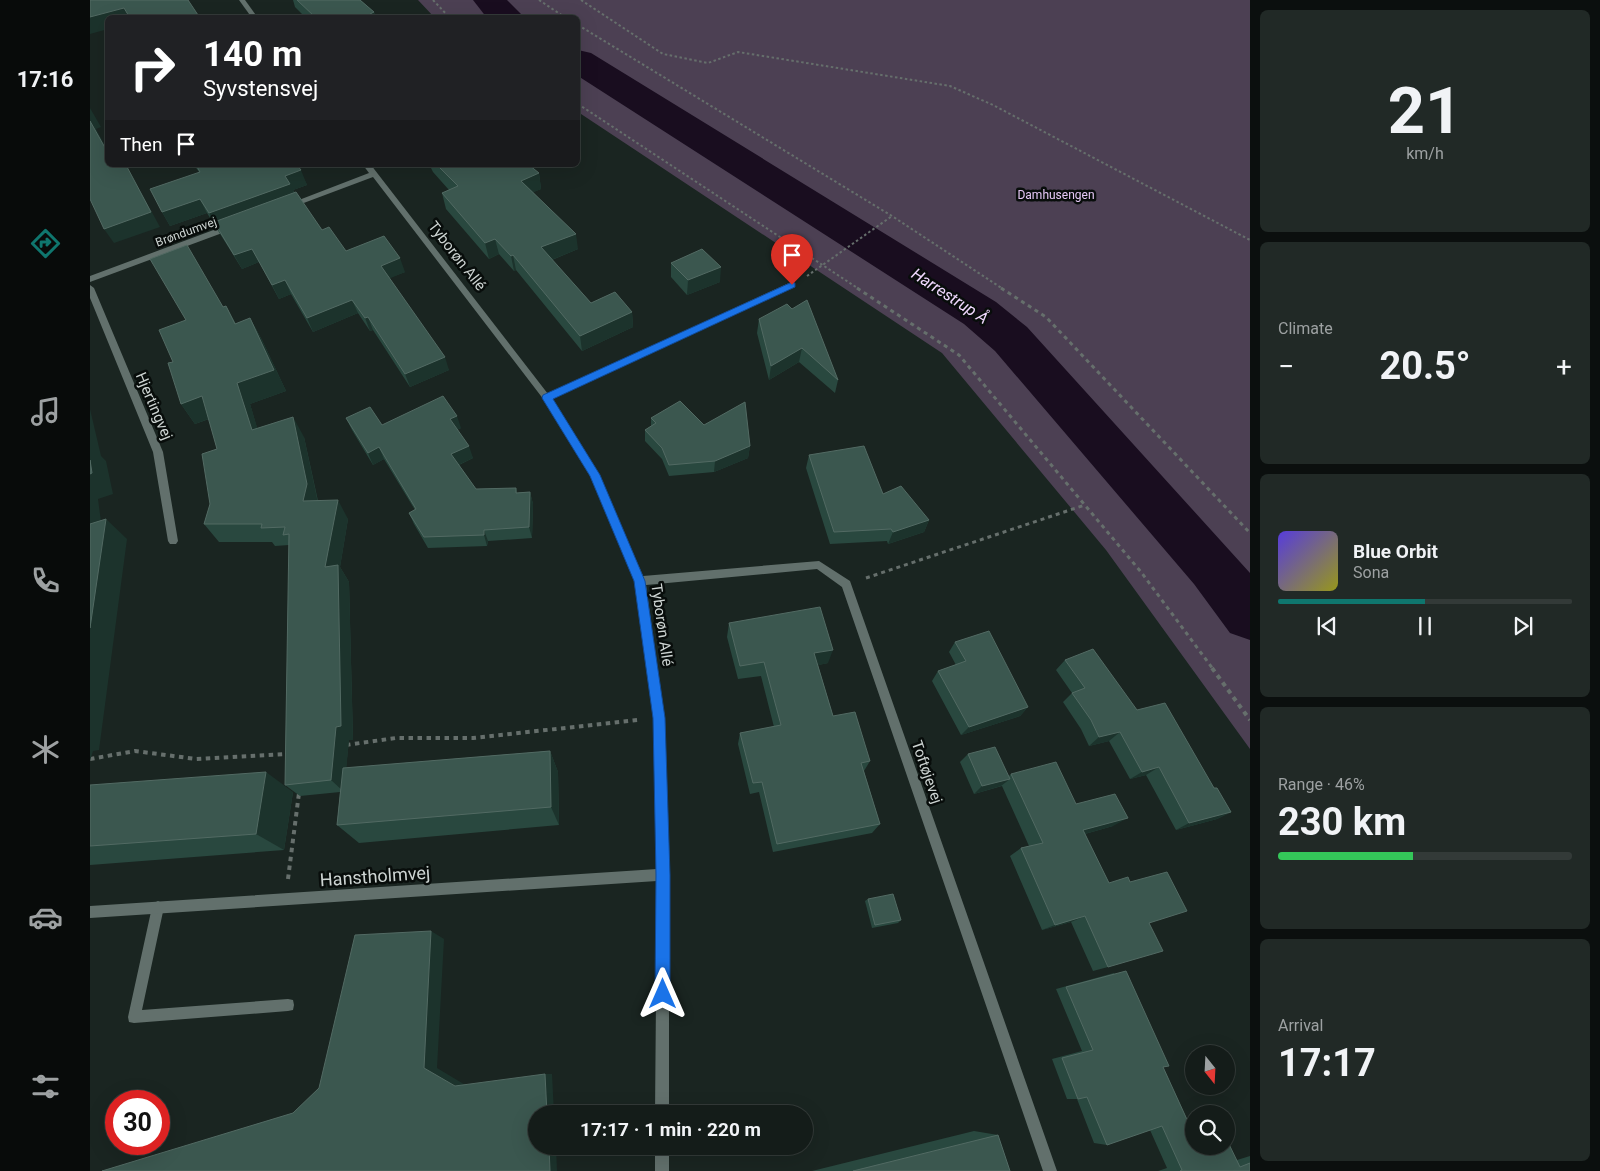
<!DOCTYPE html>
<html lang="en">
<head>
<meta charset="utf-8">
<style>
	:root { --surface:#141c19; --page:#212926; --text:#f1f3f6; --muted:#9da1a2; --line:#333a38; --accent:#0f766e }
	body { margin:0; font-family:Roboto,sans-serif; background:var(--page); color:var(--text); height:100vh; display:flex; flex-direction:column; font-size:19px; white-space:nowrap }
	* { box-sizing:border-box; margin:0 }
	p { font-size:16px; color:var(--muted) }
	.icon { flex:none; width:28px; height:28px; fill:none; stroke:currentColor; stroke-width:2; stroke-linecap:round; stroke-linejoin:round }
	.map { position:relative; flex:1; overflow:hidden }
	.details { display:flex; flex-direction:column; gap:10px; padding:10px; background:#0b0f0e; width:350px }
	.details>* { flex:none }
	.guide { position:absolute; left:15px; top:15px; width:475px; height:152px; border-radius:8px; box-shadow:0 5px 20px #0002,0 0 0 1px var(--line); background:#202124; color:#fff; overflow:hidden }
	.needle { width:32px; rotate:162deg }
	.fabs { position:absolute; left:1095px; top:1045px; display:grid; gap:10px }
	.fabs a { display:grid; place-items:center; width:50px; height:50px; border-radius:50%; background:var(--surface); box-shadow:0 5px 20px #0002,0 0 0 1px var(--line); font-size:25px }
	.speed { position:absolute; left:15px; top:1090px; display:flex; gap:10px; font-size:25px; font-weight:700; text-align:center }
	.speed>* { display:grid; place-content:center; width:65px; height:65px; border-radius:50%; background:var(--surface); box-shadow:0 5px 20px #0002,0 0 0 1px var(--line); line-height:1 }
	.speed .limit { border:8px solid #d22; background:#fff; color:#111 }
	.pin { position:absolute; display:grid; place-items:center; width:42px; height:42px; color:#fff; margin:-51px -21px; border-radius:50% 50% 50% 0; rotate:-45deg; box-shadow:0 0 5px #0007 }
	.pin .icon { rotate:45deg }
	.me { position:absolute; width:55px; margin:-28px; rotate:0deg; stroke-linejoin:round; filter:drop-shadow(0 0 4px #0008) }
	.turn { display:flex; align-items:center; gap:18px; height:105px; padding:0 15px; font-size:22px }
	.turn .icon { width:65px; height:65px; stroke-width:2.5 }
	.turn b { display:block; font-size:35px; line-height:42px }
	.then { display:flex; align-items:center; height:48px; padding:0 15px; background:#0003; gap:10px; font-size:19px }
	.big { font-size:38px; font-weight:700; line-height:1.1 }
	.details .widget { flex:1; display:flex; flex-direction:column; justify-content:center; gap:8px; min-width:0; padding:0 18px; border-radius:8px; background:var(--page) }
	.details .dial { align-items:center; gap:0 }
	.dial b { font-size:65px; line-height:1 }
	.song { display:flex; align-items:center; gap:15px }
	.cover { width:60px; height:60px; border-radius:8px; background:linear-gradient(135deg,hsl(250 70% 55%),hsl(60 70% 35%)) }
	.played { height:5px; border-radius:2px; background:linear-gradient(90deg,var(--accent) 50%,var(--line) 50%) }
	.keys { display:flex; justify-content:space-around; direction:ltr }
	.heat { display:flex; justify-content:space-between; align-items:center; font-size:28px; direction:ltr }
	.charge { height:8px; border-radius:4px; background:linear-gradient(90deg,#34c759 46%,var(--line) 0) }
	.trip { position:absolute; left:438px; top:1105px; width:285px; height:50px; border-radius:25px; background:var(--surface); box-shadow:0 5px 20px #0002,0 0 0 1px var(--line); font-weight:700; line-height:50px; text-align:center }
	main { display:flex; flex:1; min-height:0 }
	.tab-bar { display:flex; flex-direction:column; width:90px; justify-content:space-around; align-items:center; background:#080b0a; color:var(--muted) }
	.tab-bar .icon { width:35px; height:35px }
	.tab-bar .on { color:var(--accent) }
	.tab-bar b { font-size:22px; color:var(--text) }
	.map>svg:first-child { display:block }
	.green { fill:#4c4053 }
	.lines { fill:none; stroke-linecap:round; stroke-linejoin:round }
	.river { fill:#190d1f; fill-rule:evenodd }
	.path-far2 { stroke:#666f6c; stroke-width:2; stroke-dasharray:2.5 2.5; stroke-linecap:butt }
	.path-far1 { stroke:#666f6c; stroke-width:3; stroke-dasharray:4 4; stroke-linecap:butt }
	.path { stroke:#666f6c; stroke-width:4; stroke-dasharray:4.5 4.5; stroke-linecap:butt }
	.service { fill:#62706c; fill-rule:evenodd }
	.minor { fill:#62706c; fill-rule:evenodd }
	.wall { fill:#29483f }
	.shaded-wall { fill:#1c332c }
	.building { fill:#3b574f; stroke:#526a63 }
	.route { fill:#1a73e8; stroke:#114b97 }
	.labels { text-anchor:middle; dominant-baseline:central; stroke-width:5; stroke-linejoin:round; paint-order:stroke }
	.far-park-label { font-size:12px; fill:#e6c8f7; stroke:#080d0b }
	.far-street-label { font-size:12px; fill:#cdd4d2; stroke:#080d0b }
	.street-label { font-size:15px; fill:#cdd4d2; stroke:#080d0b }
	.water-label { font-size:16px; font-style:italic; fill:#f0d8fe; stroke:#080d0b }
	.near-street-label { font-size:18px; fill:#cdd4d2; stroke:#080d0b }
</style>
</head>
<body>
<main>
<nav class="tab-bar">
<b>17:16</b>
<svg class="icon on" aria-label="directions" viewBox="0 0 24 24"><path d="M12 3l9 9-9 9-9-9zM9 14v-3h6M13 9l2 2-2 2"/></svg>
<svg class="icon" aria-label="music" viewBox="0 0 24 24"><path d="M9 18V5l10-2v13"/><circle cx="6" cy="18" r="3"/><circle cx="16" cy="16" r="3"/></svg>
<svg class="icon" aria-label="phone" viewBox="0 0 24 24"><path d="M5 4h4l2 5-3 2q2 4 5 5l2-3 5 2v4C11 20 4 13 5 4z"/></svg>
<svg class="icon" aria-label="climate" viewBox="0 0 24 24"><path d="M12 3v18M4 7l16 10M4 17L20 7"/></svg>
<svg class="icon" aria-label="car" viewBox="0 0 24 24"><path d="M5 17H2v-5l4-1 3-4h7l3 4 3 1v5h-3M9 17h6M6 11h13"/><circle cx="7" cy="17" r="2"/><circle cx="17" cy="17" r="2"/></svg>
<svg class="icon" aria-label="filters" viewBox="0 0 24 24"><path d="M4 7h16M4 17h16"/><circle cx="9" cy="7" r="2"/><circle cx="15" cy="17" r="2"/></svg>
</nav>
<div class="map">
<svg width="1160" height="1171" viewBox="0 0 1160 1171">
	<rect width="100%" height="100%" fill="#1a2521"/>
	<path class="green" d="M328,0H1160V749L1016,550L852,353L488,112V18L344,17Z"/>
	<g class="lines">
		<g class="river">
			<path d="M383,0H417L435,18H397Z"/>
			<path d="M488,50L501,53L906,302L937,327L1160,573V640L1140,633L1104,584L905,351L874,324L488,76Z"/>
		</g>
		<g class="path-far2">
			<path d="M343,0L360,18"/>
			<path d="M449,0L476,18"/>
			<path d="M491,0L573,54L618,63L648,52L860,86L903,105L1160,240"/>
			<path d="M488,25L802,216L913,289"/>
			<path d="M488,104L769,289"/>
			<path d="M717,276L802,216"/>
		</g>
		<g class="path-far1">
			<path d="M767,288L869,355L1051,572L1123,669"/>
			<path d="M911,288L956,317L1160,533"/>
			<path d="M776,578L995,505"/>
		</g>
		<g class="path">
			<path d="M1122,668L1160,720"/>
			<path d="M256,745L306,738H383L548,720"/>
			<path d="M0,759L45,751L106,759L198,754"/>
			<path d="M198,879L209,793"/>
		</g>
		<path class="service" d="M68,901L72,903L74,907L52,1010L198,999L203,1000L204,1005L203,1010L198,1011L44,1023L39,1022L38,1017L62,907L64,903Z"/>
		<g class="minor">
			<path d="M149,0H155L168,18H162Z"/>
			<path d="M273,165H281L458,394L699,283H705V287L462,399L509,475L553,576L729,561L760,581L967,1171H953L752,587L727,569L556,585L574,718L579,875V1114H565L567,881L0,918V906L567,869L564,718L545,581L500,476L454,400L283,177L203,207H200L196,205L279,173Z"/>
			<path d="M137,225H143L144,227L143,229L0,282V276Z"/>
			<path d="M0,285L4,288L73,452L88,541L86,544H80L78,541L63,452L0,298Z"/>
			<rect x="565" y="1146" width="14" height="25"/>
		</g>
	</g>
	<g class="wall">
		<path d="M203,0H270L284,12L286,18H216L205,7Z"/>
		<path d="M104,165H207L217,185L203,190L232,230L256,251L315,272L299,278L359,370L320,387L283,330L280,331L268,313L223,332L201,294L189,299L169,262L152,269L117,213L80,226L72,212L109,172Z"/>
		<path d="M339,165H439L449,173L451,189L443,192L488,249L462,260L501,303L542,312L543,327L492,351L426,270L424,271L409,254L399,259L356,209L352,193L359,190L343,172L341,168Z"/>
		<path d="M581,263L630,282L597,295L581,277Z"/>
		<path d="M136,306L146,324L160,318L172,340L196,391L160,404L167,428L214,437L228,501L258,519L250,567L259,582L263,740H259L256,768L460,751L468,772L469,825L269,843L247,825L250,792L210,796L195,785L199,545L185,546L182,542H129L114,524L120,504L127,449L119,419L105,424L91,404L83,362L133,307Z"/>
		<path d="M702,309L748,380L745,393L709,362L679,380L667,333L669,319Z"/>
		<path d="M256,418L292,425L371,428L367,430L383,458L369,465L386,489L426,488L427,493L440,492L443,504L442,538L398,541L397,546L338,548L324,524L319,513L325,510L294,459L283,465L262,430Z"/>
		<path d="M561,418L614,425L660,446L658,458L624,472L579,476L572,459L555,441V430L561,426Z"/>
		<path d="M719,455L793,494L839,520L834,532L798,544L797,541L740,544L716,468Z"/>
		<path d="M639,623L738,663L728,665L743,716L780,761L774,771L790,824L782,833L683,852L669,792L660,794L648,744L650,733L684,727L671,676L648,679L637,637Z"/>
		<path d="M865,642L938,707L930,716L871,735L842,681L848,671L866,665L859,652Z"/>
		<path d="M975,660L1047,710L1124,788L1141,812L1127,819L1086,830L1056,775L1040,779L1019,741L999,746L991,729L973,702L982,693L966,670Z"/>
		<path d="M878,754L919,776L921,774L986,804L1023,826L995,834L1019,883L1060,923L1018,967L1003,971L981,922L952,930L920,856L931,848L939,846L912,786L884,794L870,762Z"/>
		<path d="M0,785L203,792L194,850L0,865Z"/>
		<path d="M778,899L811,920L808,923L782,928L775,901Z"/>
		<path d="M1024,973L1073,1067L1097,1119L1104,1117V1146L1147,1160L1160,1156V1171H1068L1077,1168L1060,1130L1017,1145L1004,1143L987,1099H977L962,1059L992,1051L966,989Z"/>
		<path d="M884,1131L908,1135L920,1171H722Z"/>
	</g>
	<g class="shaded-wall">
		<path d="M34,8L39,18H18V29L0,34V17Z"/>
		<path d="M284,12L286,18H281L280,14Z"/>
		<path d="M0,108L11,127L6,129L18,151V153L0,121Z"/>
		<path d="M36,165L70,227L24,243L14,229Z"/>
		<path d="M211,170L217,185L203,190L206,198L124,222L126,227L119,213L195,176Z"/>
		<path d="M449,173L451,189L433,197L431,181Z"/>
		<path d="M110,199L117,213L80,226L72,212Z"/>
		<path d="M486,234L488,249L454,263L451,247Z"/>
		<path d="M405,239L409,254L399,259L395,243Z"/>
		<path d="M162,249L169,262L152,269L144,255Z"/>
		<path d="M423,255L426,270L424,271L421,256Z"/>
		<path d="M310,258L315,272L296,280L291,266Z"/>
		<path d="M631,267L630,282L597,295L598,280Z"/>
		<path d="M195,280L201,294L189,299L182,285Z"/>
		<path d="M262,300L268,313L223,332L217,318Z"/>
		<path d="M542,312L543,327L492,351L490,336Z"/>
		<path d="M278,317L283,330L280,331L275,318Z"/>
		<path d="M160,318L172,340L196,391L160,404L174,450L162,430L147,383Z"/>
		<path d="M712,348L709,362L679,380L681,366Z"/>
		<path d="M355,357L359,370L320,387L315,374Z"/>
		<path d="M112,396L126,416L105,424L91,404Z"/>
		<path d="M0,409L11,456L16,461L23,494L8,499L13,537L16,519L37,539L9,750L3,751L0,761Z"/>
		<path d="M367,416L371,428L364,431L360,419Z"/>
		<path d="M203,417L214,437L228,503L213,501Z"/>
		<path d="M379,446L383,458L366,466L361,454Z"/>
		<path d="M660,446L658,458L624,472L625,461Z"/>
		<path d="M289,447L294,459L283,465L278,453Z"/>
		<path d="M440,492L443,504L442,538L439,527Z"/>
		<path d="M248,500L258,519L250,567L259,582L263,740H259L254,792L241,780L235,567Z"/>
		<path d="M839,520L834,532L798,544L803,532Z"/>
		<path d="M394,530L398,541L397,546L394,535Z"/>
		<path d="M743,650L738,663L720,667L724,653Z"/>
		<path d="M938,707L930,716L871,735L879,727Z"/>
		<path d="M1030,732L1019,741L999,746L1009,737Z"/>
		<path d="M460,751L468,772L469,825L461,807Z"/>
		<path d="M1069,767L1056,775L1040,779L1052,772Z"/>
		<path d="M176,772L203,792L194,850L166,834Z"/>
		<path d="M920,779L911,786L884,794L892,786Z"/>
		<path d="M1141,812L1127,819L1086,830L1099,823Z"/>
		<path d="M1038,818L1023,826L980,838L993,830Z"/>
		<path d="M995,916L981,922L952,930L965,925Z"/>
		<path d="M341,931L354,939L347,1068L377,1086H365L334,1068Z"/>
		<path d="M455,1074H462L464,1114H457Z"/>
		<path d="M459,1146H466L467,1171H460Z"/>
	</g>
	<g class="building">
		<path d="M0,0H98L110,18H40L34,8L0,17Z"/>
		<path d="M207,0H270L284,12L280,14L284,18H224L225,17Z"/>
		<path d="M0,121L18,153V165L32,166L36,165L61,212L14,229L0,199Z"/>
		<path d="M106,165H207L211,170L195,176L200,184L119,213L110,199L72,212L60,189L110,172Z"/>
		<path d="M347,165H439L449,173L431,181L486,234L451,247L501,303L525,292L542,312L490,336L423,255L421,256L405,239L395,243L352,193L368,186Z"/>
		<path d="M206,192L232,230L239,227L256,251L294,236L310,258L291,266L355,357L315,374L278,317L275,318L262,300L217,318L195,280L182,285L162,249L144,255L124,222Z"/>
		<path d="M97,245L133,307L136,306L145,324L160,318L184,370L147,383L162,430L203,417L217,484L213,501L248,500L235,567L248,565L251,726L246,727L241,780L195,785L199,534L193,535L195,527L171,528L172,524H114L120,504L112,454L127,449L112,396L91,404L78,363L83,362L69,330L96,320L60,259Z"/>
		<path d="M612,249L631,267L598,280L581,263Z"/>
		<path d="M717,300L748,380L712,348L681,366L669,319L697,304L702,309Z"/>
		<path d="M353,396L367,416L360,419L379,446L361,454L386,489L426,488V493L440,492L439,527L394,530V535L334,537L319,513L326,509L289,447L278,453L256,418L280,407L292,425Z"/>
		<path d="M590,401L614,425L655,402L660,446L625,461L579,465L572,448L555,430L566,423L561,418Z"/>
		<path d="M774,446L793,494L811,486L839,520L803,532L801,529L744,532L719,455Z"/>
		<path d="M0,460L2,473L0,474Z"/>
		<path d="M16,519L0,628V524Z"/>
		<path d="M730,607L743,650L724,653L743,716L765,712L780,761L771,763L790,824L687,844L672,782L663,783L650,733L691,725L674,662L650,666L639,623Z"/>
		<path d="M899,631L938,707L879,727L848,671L876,661L865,642Z"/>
		<path d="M1003,649L1047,710L1075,703L1124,788H1127L1141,812L1099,823L1069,767L1052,772L1030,732L1009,737L1001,720L982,693L995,688L975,660Z"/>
		<path d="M905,747L920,779L892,786L878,754Z"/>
		<path d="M460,751L461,807L247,825L253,768Z"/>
		<path d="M966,762L986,804L1025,794L1038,818L993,830L1019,883L1038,877L1040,882L1077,872L1097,911L1059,923L1073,951L1018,967L995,916L965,925L931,848L953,843L921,774Z"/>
		<path d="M176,772L166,834L0,846V785Z"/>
		<path d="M803,894L811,920L785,925L778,899Z"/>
		<path d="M341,931L334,1068L365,1086L455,1074L457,1114H446V1146H459L460,1171H12L203,1113L229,1088L265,935Z"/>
		<path d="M1036,971L1079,1066L1073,1067L1099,1124L1104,1122V1146H1136V1138L1150,1167L1160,1163V1171H1090L1092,1170L1072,1126L1017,1145L997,1097L988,1099L972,1058L1003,1050L976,987Z"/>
		<path d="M908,1135L920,1171H763Z"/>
	</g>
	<path class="route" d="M702,282L705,283V287L463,399L510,475L555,581L575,718L580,875V994L578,1000L573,1002L567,1000L565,994L566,875L563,718L544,581L500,476L452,398L453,395Z"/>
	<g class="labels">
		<g class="far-park-label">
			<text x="966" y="195">Damhusengen</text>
		</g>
		<g class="far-street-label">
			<text transform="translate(96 232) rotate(-20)">Brøndumvej</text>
		</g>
		<g class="street-label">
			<text transform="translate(367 256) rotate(52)">Tyborøn Allé</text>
			<text transform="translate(64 406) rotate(67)">Hjertingvej</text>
			<text transform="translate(572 625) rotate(82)">Tyborøn Allé</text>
			<text transform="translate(837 772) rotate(71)">Toftøjevej</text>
		</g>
		<g class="water-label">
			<text transform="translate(860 296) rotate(33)">Harrestrup Å</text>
		</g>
		<g class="near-street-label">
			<text transform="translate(285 876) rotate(-4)">Hanstholmvej</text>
		</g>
	</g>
</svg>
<div class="fabs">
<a><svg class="needle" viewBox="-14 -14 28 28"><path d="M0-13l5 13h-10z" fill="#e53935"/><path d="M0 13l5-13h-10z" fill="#9da1a2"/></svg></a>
<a><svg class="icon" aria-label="search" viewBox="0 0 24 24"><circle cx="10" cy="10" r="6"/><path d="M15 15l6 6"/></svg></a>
</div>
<div class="speed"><div class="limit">30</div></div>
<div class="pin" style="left:702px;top:285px;background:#d93025"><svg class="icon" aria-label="arrive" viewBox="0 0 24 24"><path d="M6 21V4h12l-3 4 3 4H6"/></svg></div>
<svg class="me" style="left:573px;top:994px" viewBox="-20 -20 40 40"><path d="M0-17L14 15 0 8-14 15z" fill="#1a73e8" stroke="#fff" stroke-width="4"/></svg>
<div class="trip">17:17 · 1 min · 220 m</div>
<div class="guide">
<div class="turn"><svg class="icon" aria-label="right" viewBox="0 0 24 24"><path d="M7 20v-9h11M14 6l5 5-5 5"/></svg><div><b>140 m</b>Syvstensvej</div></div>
<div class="then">Then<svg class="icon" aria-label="arrive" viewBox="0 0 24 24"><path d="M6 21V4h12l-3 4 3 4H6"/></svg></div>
</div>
</div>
<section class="details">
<div class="widget dial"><b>21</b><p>km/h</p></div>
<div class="widget"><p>Climate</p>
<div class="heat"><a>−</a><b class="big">20.5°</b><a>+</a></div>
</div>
<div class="widget">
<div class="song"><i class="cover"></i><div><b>Blue Orbit</b><p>Sona</p></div></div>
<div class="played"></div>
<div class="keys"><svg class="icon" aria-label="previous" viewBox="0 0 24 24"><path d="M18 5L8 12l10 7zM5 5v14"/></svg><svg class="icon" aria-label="pause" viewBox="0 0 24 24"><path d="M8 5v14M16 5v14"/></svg><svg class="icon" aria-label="next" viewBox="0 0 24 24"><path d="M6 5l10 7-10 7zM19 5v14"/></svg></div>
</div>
<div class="widget"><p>Range · 46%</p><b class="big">230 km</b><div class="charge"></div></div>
<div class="widget"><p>Arrival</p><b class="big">17:17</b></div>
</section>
</main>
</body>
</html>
